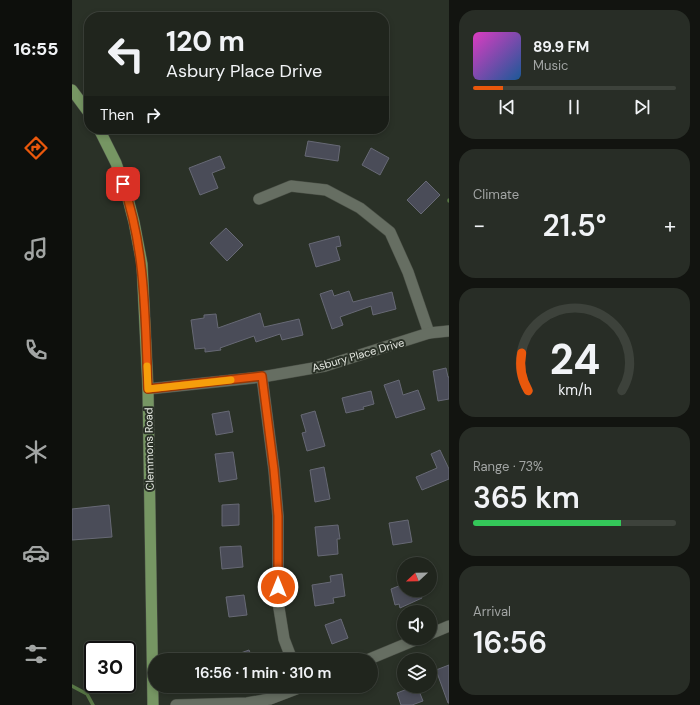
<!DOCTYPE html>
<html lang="en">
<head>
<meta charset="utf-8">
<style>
	:root { --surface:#20251d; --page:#282d26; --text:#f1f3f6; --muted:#a2a5a4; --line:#3d423b; --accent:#ea580c }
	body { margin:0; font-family:"DM Sans",sans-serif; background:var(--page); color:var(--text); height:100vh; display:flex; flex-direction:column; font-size:15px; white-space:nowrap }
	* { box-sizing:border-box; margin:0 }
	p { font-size:13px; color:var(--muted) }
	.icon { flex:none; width:22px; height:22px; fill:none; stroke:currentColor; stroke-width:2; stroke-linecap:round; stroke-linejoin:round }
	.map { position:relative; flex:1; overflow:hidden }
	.details { display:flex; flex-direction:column; gap:10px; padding:10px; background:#121410; width:251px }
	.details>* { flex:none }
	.guide { position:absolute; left:12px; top:12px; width:305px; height:122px; border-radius:16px; box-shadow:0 2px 6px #0003,0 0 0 1px var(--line); background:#20251d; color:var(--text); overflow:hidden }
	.needle { width:26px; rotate:248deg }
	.buttons { position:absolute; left:325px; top:557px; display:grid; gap:8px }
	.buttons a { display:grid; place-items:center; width:40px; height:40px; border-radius:50%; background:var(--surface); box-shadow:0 2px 6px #0003,0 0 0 1px var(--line); font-size:20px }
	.speed { position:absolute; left:12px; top:641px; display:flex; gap:8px; font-size:20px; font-weight:700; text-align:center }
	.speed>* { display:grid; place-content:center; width:52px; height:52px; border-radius:50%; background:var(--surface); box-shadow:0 2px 6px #0003,0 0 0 1px var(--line); line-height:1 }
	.speed .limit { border:2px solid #111; border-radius:6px; background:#fff; color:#111 }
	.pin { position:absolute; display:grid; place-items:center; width:34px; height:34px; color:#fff; margin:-17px; border-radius:8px; box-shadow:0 2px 6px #0006 }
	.me { position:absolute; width:44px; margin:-22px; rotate:0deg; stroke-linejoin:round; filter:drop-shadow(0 0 3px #0008) }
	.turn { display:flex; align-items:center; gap:14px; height:84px; padding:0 16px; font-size:18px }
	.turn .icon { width:52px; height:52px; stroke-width:2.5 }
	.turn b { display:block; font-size:28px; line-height:34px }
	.then { display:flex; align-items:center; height:38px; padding:0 16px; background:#0003; gap:8px; font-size:15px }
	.big { font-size:30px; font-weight:600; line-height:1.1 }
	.details .card { flex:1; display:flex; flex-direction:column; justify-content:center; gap:6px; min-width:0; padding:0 14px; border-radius:16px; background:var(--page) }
	.details .dial { align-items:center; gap:0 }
	.dial svg { height:104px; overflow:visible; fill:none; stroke:var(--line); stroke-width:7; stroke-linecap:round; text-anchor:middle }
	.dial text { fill:var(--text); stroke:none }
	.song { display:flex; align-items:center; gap:12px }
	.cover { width:48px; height:48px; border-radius:6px; background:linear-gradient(135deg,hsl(310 70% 55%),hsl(210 70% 35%)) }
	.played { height:4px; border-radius:2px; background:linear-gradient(90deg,var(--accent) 15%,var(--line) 15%) }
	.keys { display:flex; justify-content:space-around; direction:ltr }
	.heat { display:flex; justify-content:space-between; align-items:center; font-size:22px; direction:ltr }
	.charge { height:6px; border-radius:3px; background:linear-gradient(90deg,#34c759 73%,var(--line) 0) }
	.trip { position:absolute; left:76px; top:653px; width:230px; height:40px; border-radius:20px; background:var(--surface); box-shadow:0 2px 6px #0003,0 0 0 1px var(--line); font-weight:600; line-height:40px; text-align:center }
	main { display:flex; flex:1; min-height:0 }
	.tabs { display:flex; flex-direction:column; width:72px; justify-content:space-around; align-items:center; background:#0d0f0c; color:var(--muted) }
	.tabs .icon { width:28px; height:28px }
	.tabs .current { color:var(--accent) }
	.tabs b { font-size:18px; color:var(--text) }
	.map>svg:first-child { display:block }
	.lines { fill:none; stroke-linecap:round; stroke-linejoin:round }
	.stream { stroke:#577645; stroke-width:3.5 }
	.building { fill:#4a4c58; stroke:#676975 }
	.minor-casing { stroke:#4a4f46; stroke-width:12 }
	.primary-casing { stroke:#4a4f46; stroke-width:12 }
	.minor { stroke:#666e62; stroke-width:11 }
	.primary { stroke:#769663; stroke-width:11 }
	.route-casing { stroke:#983908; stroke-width:10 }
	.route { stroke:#ea580c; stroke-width:7 }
	.slow { stroke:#f59e0b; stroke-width:7 }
	.labels { text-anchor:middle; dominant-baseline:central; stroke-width:4; stroke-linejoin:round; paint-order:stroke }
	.street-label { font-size:11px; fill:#e5e9e2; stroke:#2a3127 }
</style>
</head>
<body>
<main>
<nav class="tabs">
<b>16:55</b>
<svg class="icon current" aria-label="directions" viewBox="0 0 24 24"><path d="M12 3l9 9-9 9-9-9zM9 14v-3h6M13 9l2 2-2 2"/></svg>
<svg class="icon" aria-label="music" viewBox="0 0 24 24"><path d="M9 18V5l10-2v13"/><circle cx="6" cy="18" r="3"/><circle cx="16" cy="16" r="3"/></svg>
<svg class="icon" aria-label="phone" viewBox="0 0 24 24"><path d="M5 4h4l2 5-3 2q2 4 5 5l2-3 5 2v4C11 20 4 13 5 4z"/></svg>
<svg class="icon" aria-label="climate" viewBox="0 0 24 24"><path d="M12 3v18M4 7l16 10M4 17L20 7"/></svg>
<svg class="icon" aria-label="car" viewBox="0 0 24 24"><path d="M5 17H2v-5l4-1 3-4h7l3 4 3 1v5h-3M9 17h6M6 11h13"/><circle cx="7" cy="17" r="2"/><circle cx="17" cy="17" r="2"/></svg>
<svg class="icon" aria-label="filters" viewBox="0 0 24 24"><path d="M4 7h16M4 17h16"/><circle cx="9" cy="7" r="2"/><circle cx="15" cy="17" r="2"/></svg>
</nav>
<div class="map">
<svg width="377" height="705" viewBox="0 0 377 705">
	<rect width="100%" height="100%" fill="#2a3127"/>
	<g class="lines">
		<g class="stream">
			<path d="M377,200V201"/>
			<path d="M0,686L15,694L21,705"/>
		</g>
	</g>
	<g class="building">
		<path d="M236,141L268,146L266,161L233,156Z"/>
		<path d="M299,148L317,158L308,175L290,165Z"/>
		<path d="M148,156L153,168L140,173L146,188L128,195L117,168Z"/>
		<path d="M354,181L368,195L349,214L335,200Z"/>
		<path d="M154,228L171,245L155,261L138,243Z"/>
		<path d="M267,236L269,246L264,247L268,260L244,267L237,244Z"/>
		<path d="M260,290L262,296L277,291L281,302L320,292L324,309L301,315L299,306L268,317L271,325L260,329L248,294Z"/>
		<path d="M188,313L192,327L227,319L231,335L210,340L208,334L184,342L182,336L148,348L149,350L133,352V348L123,349L119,320L132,318V315L144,314L146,328Z"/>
		<path d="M374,368L376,377H377V399L366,401L361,371Z"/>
		<path d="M327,380L331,395L346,390L353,409L324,418L312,385Z"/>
		<path d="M299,391L302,404L291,407L292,409L274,413L270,398Z"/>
		<path d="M157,411L161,432L144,435L140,414Z"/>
		<path d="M243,411L253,446L235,451L230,433L234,432L229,415Z"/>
		<path d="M368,450L377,469V479L350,490L344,477L365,468L359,454Z"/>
		<path d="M161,452L165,479L147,482L143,454Z"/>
		<path d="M252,467L258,499L243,502L238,470Z"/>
		<path d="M167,504V525L150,526V505Z"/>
		<path d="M37,505L40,537L0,540V509Z"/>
		<path d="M336,520L340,542L321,545L317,523Z"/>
		<path d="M266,525L268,539H265L266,554L246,556L243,527Z"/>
		<path d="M169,546L171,567L150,569L148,547Z"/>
		<path d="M270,574L273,596L261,598L262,603L243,606L240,585L259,582L258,576Z"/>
		<path d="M332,584V590H346L350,598L328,608L327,604L323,605L319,589Z"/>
		<path d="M172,595L175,615L157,617L154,597Z"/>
		<path d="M269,619L276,638L260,644L253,625Z"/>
		<path d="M177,650L181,660H152V659Z"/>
		<path d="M377,665V703H376L364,670Z"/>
		<path d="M343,686H345L351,701L340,705H329L325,693Z"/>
	</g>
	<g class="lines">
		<defs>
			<g id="minor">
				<path d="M187,199L219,186L254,190L288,208L318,232L336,272L357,333"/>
				<path d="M190,377L202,470L206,516V602L212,639L220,660"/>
				<path d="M76,389L190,377L253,366L357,333L377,331"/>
				<path d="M358,634L377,626"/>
				<path d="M295,660L348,638"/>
				<path d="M104,705L175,703L198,699L232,686"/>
			</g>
			<g id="primary">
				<path d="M0,90L17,113"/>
				<path d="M27,129L44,163L55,195L62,222L70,264L76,389L81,705"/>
			</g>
		</defs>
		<use href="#minor" class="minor-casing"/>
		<use href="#primary" class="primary-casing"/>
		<use href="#minor" class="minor"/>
		<use href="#primary" class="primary"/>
	</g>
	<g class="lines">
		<defs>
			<path id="route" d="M51,184C74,250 73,320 76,389L190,376L202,470L206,516V587"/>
		</defs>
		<use href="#route" class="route-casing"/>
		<use href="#route" class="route"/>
		<path class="slow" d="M75,366L76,389L159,380"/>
	</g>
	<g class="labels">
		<g class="street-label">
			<text transform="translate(286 355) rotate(-16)">Asbury Place Drive</text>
			<text transform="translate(77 449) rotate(-91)">Clemmons Road</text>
		</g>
	</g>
</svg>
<div class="buttons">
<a><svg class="needle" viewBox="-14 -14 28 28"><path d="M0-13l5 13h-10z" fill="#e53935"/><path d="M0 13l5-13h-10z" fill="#a2a5a4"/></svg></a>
<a><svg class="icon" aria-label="sound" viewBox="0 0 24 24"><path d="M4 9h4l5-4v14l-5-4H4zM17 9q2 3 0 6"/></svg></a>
<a><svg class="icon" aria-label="layers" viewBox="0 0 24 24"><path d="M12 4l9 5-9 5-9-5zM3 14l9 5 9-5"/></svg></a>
</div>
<div class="speed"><div class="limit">30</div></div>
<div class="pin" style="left:51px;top:184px;background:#d93025"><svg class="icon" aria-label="arrive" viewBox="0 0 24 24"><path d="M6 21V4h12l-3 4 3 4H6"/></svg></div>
<svg class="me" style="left:206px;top:587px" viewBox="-20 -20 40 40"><circle r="17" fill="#ea580c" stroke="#fff" stroke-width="3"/><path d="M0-11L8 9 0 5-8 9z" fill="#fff"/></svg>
<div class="trip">16:56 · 1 min · 310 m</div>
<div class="guide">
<div class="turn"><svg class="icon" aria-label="left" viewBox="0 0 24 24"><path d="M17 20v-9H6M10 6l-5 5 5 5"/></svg><div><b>120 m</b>Asbury Place Drive</div></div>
<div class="then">Then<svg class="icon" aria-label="right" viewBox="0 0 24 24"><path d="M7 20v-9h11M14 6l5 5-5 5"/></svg></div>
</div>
</div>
<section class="details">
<div class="card">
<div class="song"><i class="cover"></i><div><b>89.9 FM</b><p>Music</p></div></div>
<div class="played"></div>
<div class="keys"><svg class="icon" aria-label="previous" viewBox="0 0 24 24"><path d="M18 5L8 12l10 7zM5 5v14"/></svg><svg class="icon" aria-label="pause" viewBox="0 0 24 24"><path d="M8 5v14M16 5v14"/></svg><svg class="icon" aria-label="next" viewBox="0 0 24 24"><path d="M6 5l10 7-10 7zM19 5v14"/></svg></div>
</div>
<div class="card"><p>Climate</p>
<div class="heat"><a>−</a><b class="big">21.5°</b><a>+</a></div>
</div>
<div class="card dial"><svg viewBox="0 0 100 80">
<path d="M14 69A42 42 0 1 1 86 69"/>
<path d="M14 69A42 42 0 0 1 9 40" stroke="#ea580c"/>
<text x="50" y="56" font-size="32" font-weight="700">24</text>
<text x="50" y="72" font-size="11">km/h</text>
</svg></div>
<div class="card"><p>Range · 73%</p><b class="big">365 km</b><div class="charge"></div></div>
<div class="card"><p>Arrival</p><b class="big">16:56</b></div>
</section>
</main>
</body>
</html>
